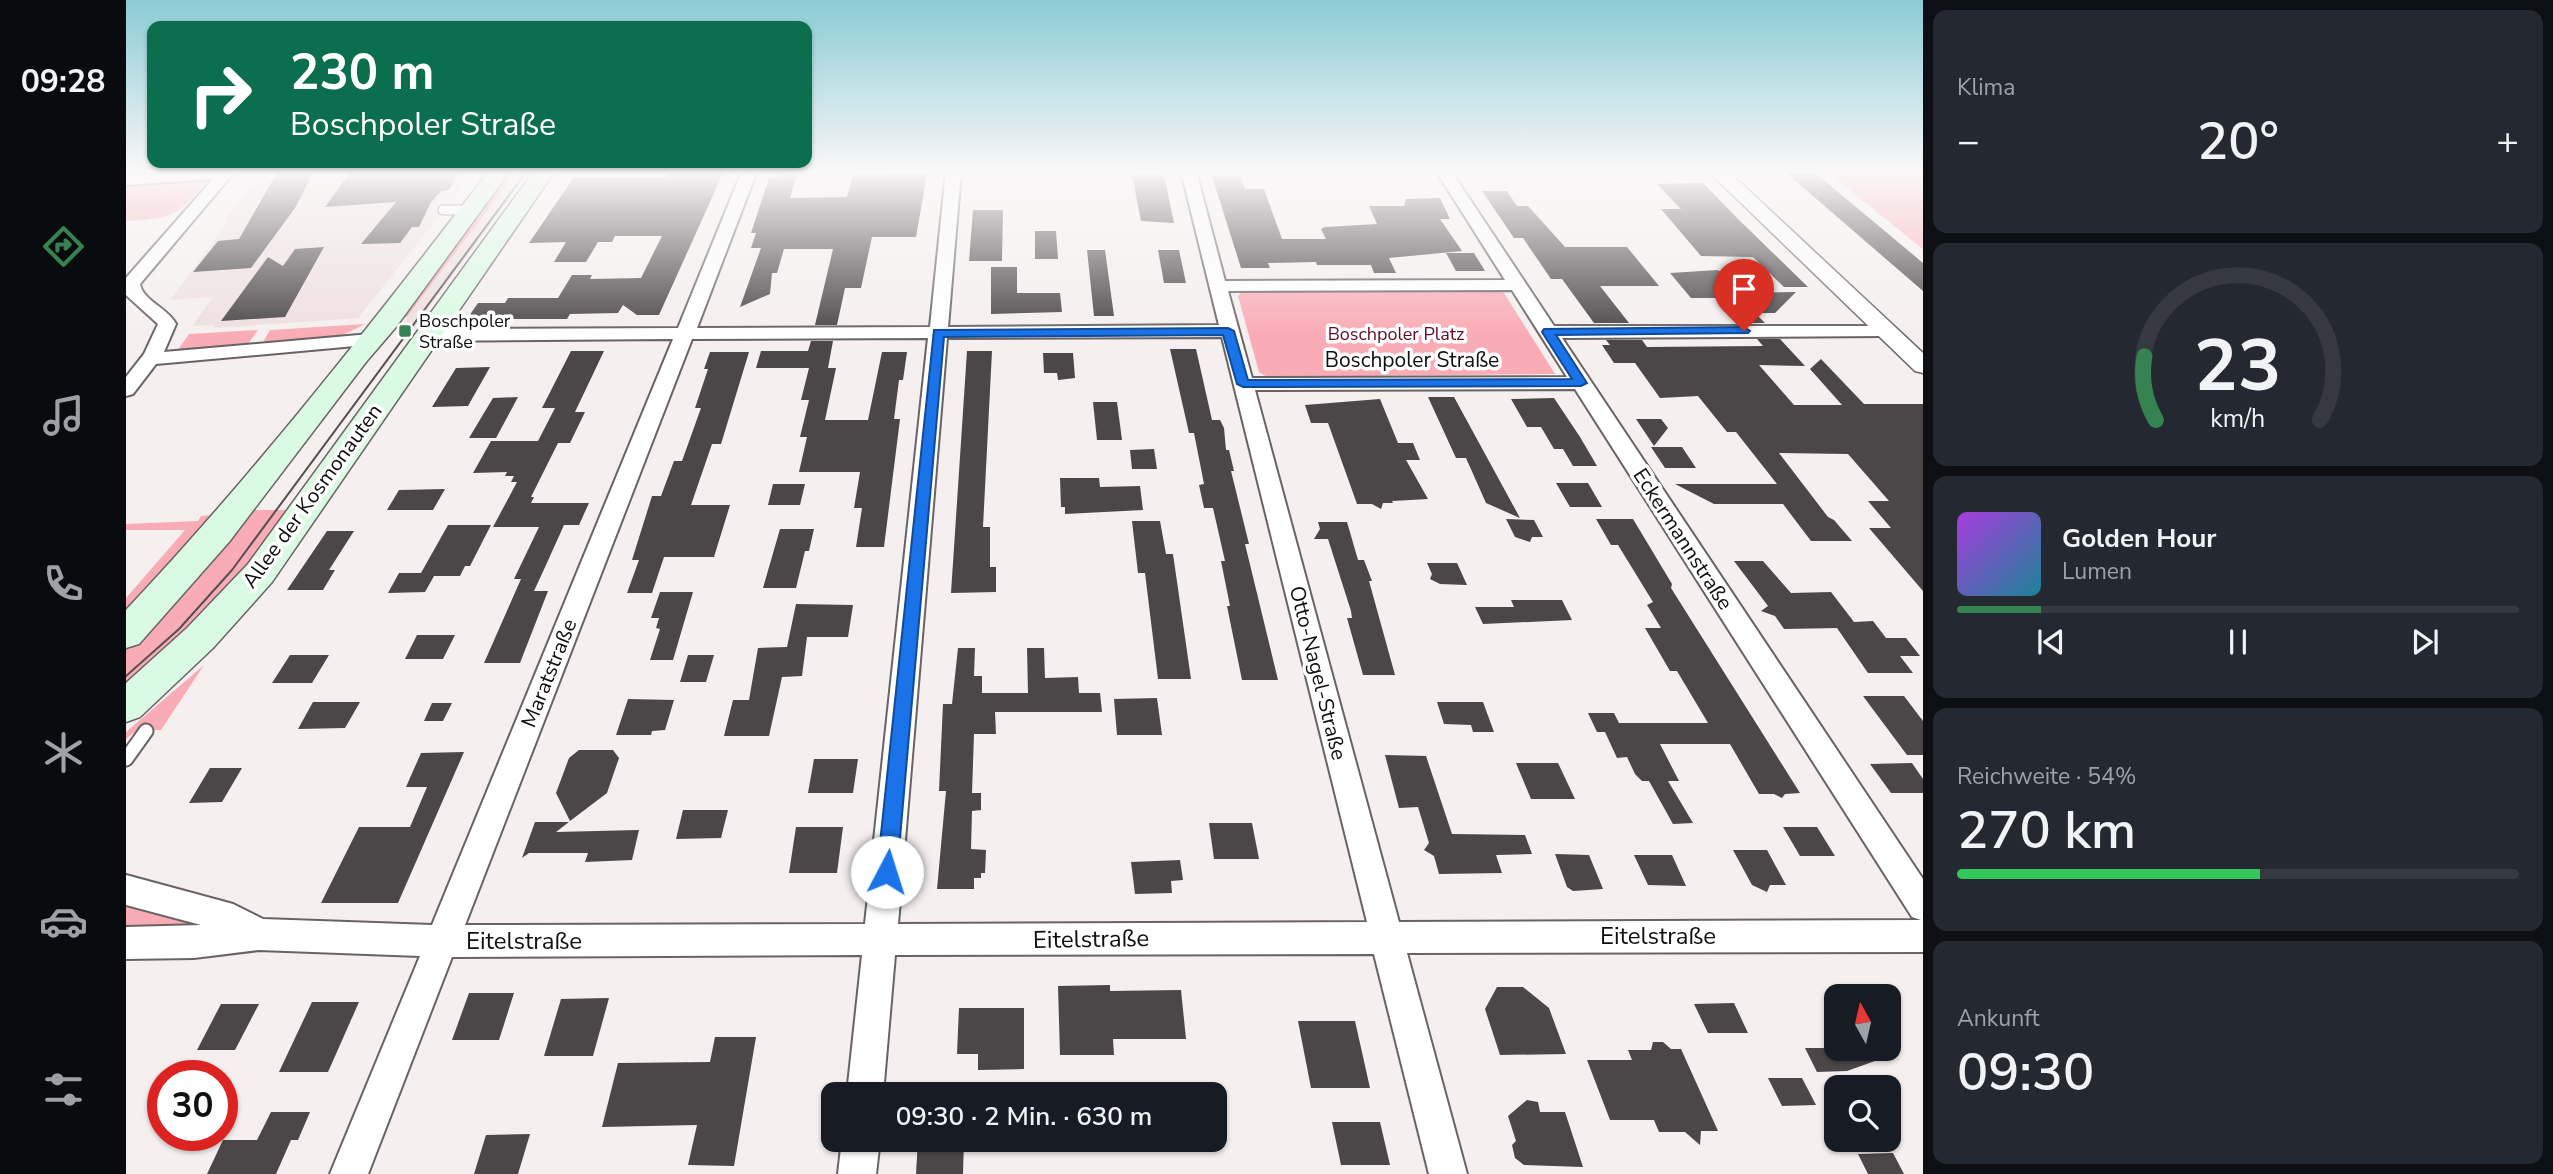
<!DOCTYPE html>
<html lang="de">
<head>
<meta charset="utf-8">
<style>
	:root { --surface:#171b24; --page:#242831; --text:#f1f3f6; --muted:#9ea1a6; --line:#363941; --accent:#368250 }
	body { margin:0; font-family:"Nunito Sans",sans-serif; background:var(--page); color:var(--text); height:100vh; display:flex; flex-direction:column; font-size:26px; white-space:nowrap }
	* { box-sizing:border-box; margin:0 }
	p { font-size:23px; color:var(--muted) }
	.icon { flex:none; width:38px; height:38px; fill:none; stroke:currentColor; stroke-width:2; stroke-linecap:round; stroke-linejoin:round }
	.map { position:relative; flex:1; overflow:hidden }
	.details { display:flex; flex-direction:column; gap:10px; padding:10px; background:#0d0f14; width:630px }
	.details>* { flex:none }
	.top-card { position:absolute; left:21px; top:21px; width:665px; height:147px; border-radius:14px; box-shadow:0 2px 5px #0004; background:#0b6e4f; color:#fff; overflow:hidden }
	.needle { width:46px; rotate:352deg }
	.buttons { position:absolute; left:1698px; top:984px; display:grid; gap:14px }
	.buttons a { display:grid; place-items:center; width:77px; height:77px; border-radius:14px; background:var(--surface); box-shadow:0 2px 5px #0004; font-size:35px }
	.speed { position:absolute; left:21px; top:1060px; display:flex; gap:14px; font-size:35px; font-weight:700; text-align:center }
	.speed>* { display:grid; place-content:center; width:91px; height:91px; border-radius:50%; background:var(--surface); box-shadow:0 2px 5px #0004; line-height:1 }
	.speed .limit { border:10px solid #d22; background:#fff; color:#111 }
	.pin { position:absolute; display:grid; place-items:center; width:60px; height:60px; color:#fff; margin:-72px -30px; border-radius:50% 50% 50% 0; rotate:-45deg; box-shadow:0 0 7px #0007 }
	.pin .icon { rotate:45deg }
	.me { position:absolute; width:77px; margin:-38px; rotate:5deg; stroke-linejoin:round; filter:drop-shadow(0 0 5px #0008) }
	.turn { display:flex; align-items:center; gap:24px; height:147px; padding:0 28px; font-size:32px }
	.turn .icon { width:91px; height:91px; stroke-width:2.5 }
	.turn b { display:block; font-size:49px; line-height:60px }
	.big { font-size:52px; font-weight:600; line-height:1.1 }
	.details .tile { flex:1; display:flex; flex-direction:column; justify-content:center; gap:10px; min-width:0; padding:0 24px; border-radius:14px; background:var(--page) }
	.details .dial { align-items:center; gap:0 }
	.dial svg { height:182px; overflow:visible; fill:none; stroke:var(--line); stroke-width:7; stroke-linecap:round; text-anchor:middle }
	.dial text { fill:var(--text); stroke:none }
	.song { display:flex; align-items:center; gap:21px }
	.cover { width:84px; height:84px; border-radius:10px; background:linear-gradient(135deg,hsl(280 70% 55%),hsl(190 70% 35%)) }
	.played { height:7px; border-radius:4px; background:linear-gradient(90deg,var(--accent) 15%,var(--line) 15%) }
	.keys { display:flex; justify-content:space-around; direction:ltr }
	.heat { display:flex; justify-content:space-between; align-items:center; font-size:38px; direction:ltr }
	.charge { height:10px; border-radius:5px; background:linear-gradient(90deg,#34c759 54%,var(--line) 0) }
	.trip { position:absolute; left:695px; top:1082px; width:406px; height:70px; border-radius:14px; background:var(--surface); box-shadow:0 2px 5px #0004; font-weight:600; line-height:70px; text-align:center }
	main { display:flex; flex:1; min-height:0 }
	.tab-bar { display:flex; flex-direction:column; width:126px; justify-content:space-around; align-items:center; background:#090b0e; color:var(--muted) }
	.tab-bar .icon { width:49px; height:49px }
	.tab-bar .active { color:var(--accent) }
	.tab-bar b { font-size:32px; color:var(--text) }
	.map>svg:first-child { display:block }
	.built { fill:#eedfe0 }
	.green { fill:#f9acb5 }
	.building { fill:#4b4647 }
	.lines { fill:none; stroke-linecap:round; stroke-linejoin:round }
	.service-far1-casing { stroke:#696364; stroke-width:11 }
	.service-casing { stroke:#696364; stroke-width:17 }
	.minor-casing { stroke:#696364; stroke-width:4 }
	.tertiary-casing { stroke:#696364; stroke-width:3 }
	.secondary-casing { stroke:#696364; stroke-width:3 }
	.service-far1 { stroke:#fff; stroke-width:9 }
	.service { stroke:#fff; stroke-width:13 }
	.minor { fill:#fff; fill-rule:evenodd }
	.tertiary { fill:#fff; fill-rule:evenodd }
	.secondary { fill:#dafae4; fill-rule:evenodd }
	.tram { stroke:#545050; stroke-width:2 }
	.route { fill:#1a73e8; stroke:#114b97; stroke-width:2 }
	.poi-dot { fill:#368250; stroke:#fff; stroke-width:2.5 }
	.labels { text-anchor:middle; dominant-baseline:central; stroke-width:7; stroke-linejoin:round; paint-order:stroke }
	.far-poi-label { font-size:18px; fill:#100e0e; stroke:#fff; text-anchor:start }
	.far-park-label { font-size:18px; fill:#5e0c23; stroke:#fff }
	.street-label { font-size:21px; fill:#100e0e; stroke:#fff }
	.near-street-label { font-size:24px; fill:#100e0e; stroke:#fff }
</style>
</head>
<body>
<main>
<nav class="tab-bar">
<b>09:28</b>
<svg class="icon active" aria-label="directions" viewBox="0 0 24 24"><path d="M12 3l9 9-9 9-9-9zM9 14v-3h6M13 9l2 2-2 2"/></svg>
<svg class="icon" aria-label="music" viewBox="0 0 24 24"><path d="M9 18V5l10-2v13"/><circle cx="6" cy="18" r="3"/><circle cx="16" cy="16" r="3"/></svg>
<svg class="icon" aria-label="phone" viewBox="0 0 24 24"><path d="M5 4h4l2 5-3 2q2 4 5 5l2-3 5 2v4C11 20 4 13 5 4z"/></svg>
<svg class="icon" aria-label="climate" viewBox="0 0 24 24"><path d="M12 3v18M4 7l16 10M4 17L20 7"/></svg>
<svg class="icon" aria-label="car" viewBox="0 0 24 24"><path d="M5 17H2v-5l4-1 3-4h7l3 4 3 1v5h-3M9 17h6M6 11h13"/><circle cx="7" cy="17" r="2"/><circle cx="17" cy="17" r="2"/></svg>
<svg class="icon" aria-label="filters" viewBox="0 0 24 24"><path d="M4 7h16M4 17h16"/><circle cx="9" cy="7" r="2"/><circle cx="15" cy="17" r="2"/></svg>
</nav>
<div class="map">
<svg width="1797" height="1174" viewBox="0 0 1797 1174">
	<rect width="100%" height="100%" fill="#f5efef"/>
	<g class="built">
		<path d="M139,171H349L232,318L89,328L87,325L66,326L87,297L44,300L101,222H97Z"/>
		<path d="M391,171H403L287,330H272Z"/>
	</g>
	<g class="green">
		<path d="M381,171H391L281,317H276Z"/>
		<path d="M1700,171H1797V249Z"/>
		<path d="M81,181C49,218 48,218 0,221V186Z"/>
		<path d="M1117,291H1373L1378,293L1429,374L1141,377L1133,372L1112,296Z"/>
		<path d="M239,324L211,338L136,344L144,330Z"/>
		<path d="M132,330L121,345L51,351L63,334Z"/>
		<path d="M120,510H163L125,567L0,691V649Z"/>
		<path d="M85,515L0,610V598L59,530H0V524L72,521L75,516Z"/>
		<path d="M78,665L35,730H11L0,739V732Z"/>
		<path d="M0,900L96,926L0,930Z"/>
	</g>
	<g class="building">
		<path d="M152,171H188L169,208L125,268L67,272L92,241L113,239Z"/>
		<path d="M225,171H333L323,190L315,191L305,202L293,227H286L274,243L235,244L270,202L199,207Z"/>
		<path d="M545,171H598L533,315H511L497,305L492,313L444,314L441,319H341L352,303H379L382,298H432L446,275H466L464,279L515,278L536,236H489L486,242H472L460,262H428L440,242L403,243L448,177H542Z"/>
		<path d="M1658,171H1687L1797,263V291Z"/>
		<path d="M652,174H671L664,198L721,197L727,175L801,174L790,237H746L735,288H719L711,325H689L707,249H658L651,273H646L644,294L614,307L635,248H625L630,233H625L643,178H651Z"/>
		<path d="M1006,175H1038L1048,223L1015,221Z"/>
		<path d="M1086,176H1114L1119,189H1138L1156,239H1200L1195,229L1199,227L1251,224L1243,206H1278L1280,199L1314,198L1324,219H1314L1336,251L1263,258L1270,273H1248L1245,265H1191L1190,262L1142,263L1144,268H1115Z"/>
		<path d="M1577,183L1612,219L1682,287H1658L1627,257L1575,256L1535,209H1555L1531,184Z"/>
		<path d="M1356,191H1381L1391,206H1402L1439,247H1501L1533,286H1474L1503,323H1468L1436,279H1425L1397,238H1388Z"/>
		<path d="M847,210H877L876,261H843Z"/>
		<path d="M909,231H930L932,259H909Z"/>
		<path d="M198,247L159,317L95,321L142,257L157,266L169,249Z"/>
		<path d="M961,250H979L988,316H968Z"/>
		<path d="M1032,250H1053L1060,283H1038Z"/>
		<path d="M1320,253H1348L1359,271H1330Z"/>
		<path d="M865,267H891V293H934L936,312L865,314Z"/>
		<path d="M1591,270L1597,272L1616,293L1670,292L1649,313H1629L1639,323H1617L1594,298H1565L1544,273Z"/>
		<path d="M1631,339H1654L1679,366L1633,365L1668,405H1716L1684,369L1695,359L1738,404H1797V591L1743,528H1765L1742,501H1763L1722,454L1653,453L1702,517L1708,520L1726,541H1685L1657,504H1588L1549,484H1651L1610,432H1601L1572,396L1534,398L1509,363H1488L1476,345H1484L1480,340H1516L1521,347L1637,346Z"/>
		<path d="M685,341H707L702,368H710L699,420H742L756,352H781L777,380H773L768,419H774L758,547H730L736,508H728L734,472H673L681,437H674L683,400H675L683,368H630L635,351H682Z"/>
		<path d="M1044,349H1070L1086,420H1094L1098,428L1100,450H1103L1108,471H1105L1123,544H1119L1152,680H1116L1101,606H1104L1095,561H1099L1087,508H1078L1073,485L1078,484L1068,433H1063Z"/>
		<path d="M445,351H478L449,412H459L444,443H432L405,497H408L405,503H463L453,525H438L420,565L408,591H422L394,663H358L395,579H388L413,527H367L391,482H385L388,476H379L381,472L347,473L365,441H412L429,408H416Z"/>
		<path d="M841,351H866L857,527H864V567H870V592L825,593Z"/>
		<path d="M584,352H623L595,444H586L565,505H604L588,557H538L526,593H501L513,560H506L526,496H535L548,461H556L575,408H569L582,369H578Z"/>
		<path d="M917,353H947L949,378L932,380L931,373H918Z"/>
		<path d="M364,367L342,406L306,407L330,368Z"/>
		<path d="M392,397L370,438H343L367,398Z"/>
		<path d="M1302,397H1328L1394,518L1360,503L1340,458H1330Z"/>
		<path d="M1428,398L1454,437L1471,466H1447L1437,449H1428L1415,427H1401L1385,399Z"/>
		<path d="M1254,399L1272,443H1287L1294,460H1280L1302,499L1266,501L1267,503H1257L1255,509L1246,504H1231L1202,423H1185L1179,405Z"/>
		<path d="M967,402H991L996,440H971Z"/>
		<path d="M1510,419H1535L1542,428L1528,446Z"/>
		<path d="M1525,447H1556L1570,468H1539Z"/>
		<path d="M1028,449L1031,469H1006L1004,450Z"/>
		<path d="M934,478H973L974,487L1014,486L1017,510L939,514V507H935Z"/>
		<path d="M1430,483H1462L1476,507H1444Z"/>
		<path d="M647,484H679L674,505H642Z"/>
		<path d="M319,489L307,510H261L273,490Z"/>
		<path d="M1380,519L1408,520L1417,537H1406L1404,542L1389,537Z"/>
		<path d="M1470,519H1507L1546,584L1545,588L1674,793L1659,794L1656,798L1648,794H1633L1604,744H1534L1553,781H1542L1567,823L1547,824L1523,781H1516L1509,774L1501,757L1491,758L1479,732H1471L1462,713H1488L1493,723H1582L1551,671H1544L1519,628H1535L1521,605L1527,602L1492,545H1485Z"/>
		<path d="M1006,521H1034L1040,554H1047L1065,679H1032L1019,573H1012Z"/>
		<path d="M1192,522H1221L1232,560H1238L1246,581H1243L1269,675H1237L1221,618H1226L1225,611L1202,539H1188L1194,529Z"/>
		<path d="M322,525H365L344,566H339L334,576H308L299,592L262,593L273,573H295Z"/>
		<path d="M654,529H688L683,551H679L670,588H637Z"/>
		<path d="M201,531H228L203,570H209L197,590H161Z"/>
		<path d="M1608,561H1637L1665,593L1705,592L1728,622L1747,621L1760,638H1780L1794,656H1774L1787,673H1742L1711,628L1658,629L1649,616L1635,611L1642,606Z"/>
		<path d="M1301,563H1331L1341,585L1314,584L1304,579L1306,574Z"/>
		<path d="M534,592H567L547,660H524L534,629L530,628L533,618H525Z"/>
		<path d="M1385,600H1436L1446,620L1357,624L1349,607H1388Z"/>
		<path d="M670,604L727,605L722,637H681L676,676L656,677L643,736H598L607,700H623L632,648L661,647Z"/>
		<path d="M291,635H329L317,659H279Z"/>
		<path d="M832,648H849L848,676H856V693H902L901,648H918L919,678L952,677L953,693H974L976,712H869L870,734H848L846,793H855V810L846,811L845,849L860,850L859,873H855V878H848V889H811L820,791H813L817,704H826Z"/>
		<path d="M164,655H203L186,683H146Z"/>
		<path d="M562,655H588L580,682H554Z"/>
		<path d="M1737,696H1778L1797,721V755H1781Z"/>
		<path d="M1031,698L1036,735H991L988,699Z"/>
		<path d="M502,699L548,700L539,730L526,731L525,735H490Z"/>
		<path d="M187,702H234L219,728L172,729Z"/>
		<path d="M1311,702H1357L1368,732H1347L1345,725L1318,724Z"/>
		<path d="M306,703H326L317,721H298Z"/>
		<path d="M453,750H487L493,758L481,793L444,821L430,793L443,758Z"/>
		<path d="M338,752L272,903H195L233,827H284L301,787H280L295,753Z"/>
		<path d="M1259,755L1300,756L1326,834L1399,835L1406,854L1370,855L1376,873L1313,874L1308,856L1298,850L1303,843L1292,807L1273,808Z"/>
		<path d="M688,759H732L727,793H682Z"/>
		<path d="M1390,763H1432L1449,799H1405Z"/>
		<path d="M1786,763L1797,779V793H1765L1744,764Z"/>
		<path d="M84,768H116L96,802L63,803Z"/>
		<path d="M557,810H602L595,838L550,839Z"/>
		<path d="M409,822H443L430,832L513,830L506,860L459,862L462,853H403L396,858Z"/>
		<path d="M1083,823H1126L1133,859H1088Z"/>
		<path d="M670,827H717L711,873H663Z"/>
		<path d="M1657,827H1691L1709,856H1674Z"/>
		<path d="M1607,850H1641L1660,885H1644L1641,892L1626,885Z"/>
		<path d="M1429,854L1463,855L1477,889L1447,891L1441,887Z"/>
		<path d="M1508,855H1546L1560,886L1522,885Z"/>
		<path d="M1054,860L1057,880L1045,881L1046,893L1009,894L1005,862Z"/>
		<path d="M984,985V991L1055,990L1060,1039H987L988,1055H934L932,986Z"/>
		<path d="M1371,987H1397L1423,1008L1440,1054L1374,1055L1359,1009Z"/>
		<path d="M343,993H388L373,1040H326Z"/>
		<path d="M483,998L467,1056H418L435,999Z"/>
		<path d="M186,1002H233L202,1072H153Z"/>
		<path d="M1608,1003L1622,1033H1582L1568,1004Z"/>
		<path d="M95,1004H133L109,1050H71Z"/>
		<path d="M833,1008H898V1069L852,1070V1054H831Z"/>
		<path d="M1172,1021H1229L1244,1088H1185Z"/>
		<path d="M589,1037H630L608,1166L562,1165L571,1125L476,1127L492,1063L584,1062Z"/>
		<path d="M1527,1042H1537L1545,1049H1555L1592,1131H1575L1574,1145L1559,1132H1533L1528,1120H1484L1461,1060H1506L1502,1050H1525Z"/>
		<path d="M1679,1048H1738L1749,1061L1721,1071L1691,1072Z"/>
		<path d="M1642,1078H1676L1690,1105L1656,1106Z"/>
		<path d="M1401,1100L1412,1102L1414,1112H1439L1457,1167L1398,1165L1389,1158L1386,1145L1390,1141L1382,1116Z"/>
		<path d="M145,1112H184L172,1140H165L150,1174H81L97,1140H131Z"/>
		<path d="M1206,1122H1254L1264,1165H1215Z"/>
		<path d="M404,1134L392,1174H348L360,1135Z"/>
		<path d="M792,1139H838L837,1174H790Z"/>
		<path d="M1767,1153L1778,1174H1742L1732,1154Z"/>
	</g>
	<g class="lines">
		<defs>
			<path id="service-far1" d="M317,210H344"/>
			<path id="service" d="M0,759L20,731"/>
			<g id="minor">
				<path d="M68,171H109L14,284C17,301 42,308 50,324L38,352L244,334L253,340L251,344L30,364L7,394L0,396V377L18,354L32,324L0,295V278L87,179L0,185V175Z"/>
				<path d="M616,171H631L571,328L804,327L820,171H835L822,327L1093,325L1055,171H1070L1099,281L1379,280L1310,171H1325L1428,326H1766L1768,330L1759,336L1436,338L1797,879V952L1281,953L1341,1174H1303L1248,954L769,955L757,1094H721L736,955L326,957L242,1174H204L294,956L133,950L68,958L0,959V927L75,925L0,905V875L107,904L137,919L306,925L547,339L302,341L293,335L302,329L552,328ZM1386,290L1441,377L1126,378L1102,291ZM1096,337L1241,922L772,924L821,338ZM802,338L739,924L339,925L566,339ZM1449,389L1786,917L1795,920L1273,922L1129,390Z"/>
				<path d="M716,1139H754L750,1174H712Z"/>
			</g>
			<path id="tertiary" d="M1582,171H1602L1797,353V373L1789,371Z"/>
			<g id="secondary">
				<path d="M363,171H384L270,327L240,362L103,542L13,644L0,648V610C130,472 247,322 363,171Z"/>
				<path d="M408,171H429L146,582L87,648L14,717L0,722V683L61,628L122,564Z"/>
			</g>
		</defs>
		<use href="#service-far1" class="service-far1-casing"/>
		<use href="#service" class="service-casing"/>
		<use href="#minor" class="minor-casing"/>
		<use href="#tertiary" class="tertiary-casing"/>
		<use href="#secondary" class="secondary-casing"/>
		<use href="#service-far1" class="service-far1"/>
		<use href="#service" class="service"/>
		<use href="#minor" class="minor"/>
		<use href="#tertiary" class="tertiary"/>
		<use href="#secondary" class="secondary"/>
		<path class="tram" d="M0,676L53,629L106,570L401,171"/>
	</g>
	<linearGradient id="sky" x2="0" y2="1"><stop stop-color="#8acbd3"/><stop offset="0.51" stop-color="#faf8f8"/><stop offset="1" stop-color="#faf8f8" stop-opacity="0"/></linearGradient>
	<rect width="1797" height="336" fill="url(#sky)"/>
	<path class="route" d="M1618,327L1624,331L1622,333L1430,335L1461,383L1455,386L1117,387L1111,384L1097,335L818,337L771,872L768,879L761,882L754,879L751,872L808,330L1102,328L1108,331L1122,380L1446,379L1416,332L1418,329Z"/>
	<rect class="poi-dot" x="272" y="324" width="14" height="14" rx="3.5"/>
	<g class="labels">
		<g class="far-poi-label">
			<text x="293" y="321">Boschpoler<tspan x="293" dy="21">Straße</tspan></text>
		</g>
		<g class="far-park-label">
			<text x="1270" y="334">Boschpoler Platz</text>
		</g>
		<g class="street-label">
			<text x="1286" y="360">Boschpoler Straße</text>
			<text transform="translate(186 496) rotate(-54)">Allee der Kosmonauten</text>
			<text transform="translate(1557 539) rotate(57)">Eckermannstraße</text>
			<text transform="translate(423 673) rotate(-68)">Maratstraße</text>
			<text transform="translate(1192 673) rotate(76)">Otto-Nagel-Straße</text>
		</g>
		<g class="near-street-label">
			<text x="1532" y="936">Eitelstraße</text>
			<text transform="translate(965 939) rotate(-1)">Eitelstraße</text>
			<text x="398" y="941">Eitelstraße</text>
		</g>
	</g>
</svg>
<div class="buttons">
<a><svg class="needle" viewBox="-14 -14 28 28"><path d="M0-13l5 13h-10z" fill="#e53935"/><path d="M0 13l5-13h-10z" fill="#9ea1a6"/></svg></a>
<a><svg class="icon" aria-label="search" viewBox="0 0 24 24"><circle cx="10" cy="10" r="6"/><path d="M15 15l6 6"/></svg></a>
</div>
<div class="speed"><div class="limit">30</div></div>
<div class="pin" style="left:1618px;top:331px;background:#d93025"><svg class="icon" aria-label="arrive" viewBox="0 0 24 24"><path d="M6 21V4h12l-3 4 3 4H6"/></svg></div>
<svg class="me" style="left:761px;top:872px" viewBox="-20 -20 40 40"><circle r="19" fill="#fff"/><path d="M0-13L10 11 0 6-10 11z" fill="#1a73e8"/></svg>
<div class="trip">09:30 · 2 Min. · 630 m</div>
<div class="top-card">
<div class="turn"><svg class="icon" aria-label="right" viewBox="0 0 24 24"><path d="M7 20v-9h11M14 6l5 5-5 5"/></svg><div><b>230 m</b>Boschpoler Straße</div></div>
</div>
</div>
<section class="details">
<div class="tile"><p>Klima</p>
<div class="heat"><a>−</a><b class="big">20°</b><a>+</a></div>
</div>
<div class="tile dial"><svg viewBox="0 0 100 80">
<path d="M14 69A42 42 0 1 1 86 69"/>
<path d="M14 69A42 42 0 0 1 9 41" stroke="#368250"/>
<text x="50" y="56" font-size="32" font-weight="700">23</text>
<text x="50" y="72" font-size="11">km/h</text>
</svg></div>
<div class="tile">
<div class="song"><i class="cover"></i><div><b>Golden Hour</b><p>Lumen</p></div></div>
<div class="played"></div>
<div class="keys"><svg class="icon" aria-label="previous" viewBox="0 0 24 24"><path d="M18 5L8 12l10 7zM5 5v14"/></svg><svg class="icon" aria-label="pause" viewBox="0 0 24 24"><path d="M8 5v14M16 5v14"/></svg><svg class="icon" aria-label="next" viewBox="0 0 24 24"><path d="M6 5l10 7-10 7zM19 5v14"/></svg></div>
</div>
<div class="tile"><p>Reichweite · 54%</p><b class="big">270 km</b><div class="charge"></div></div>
<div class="tile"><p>Ankunft</p><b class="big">09:30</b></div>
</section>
</main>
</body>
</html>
